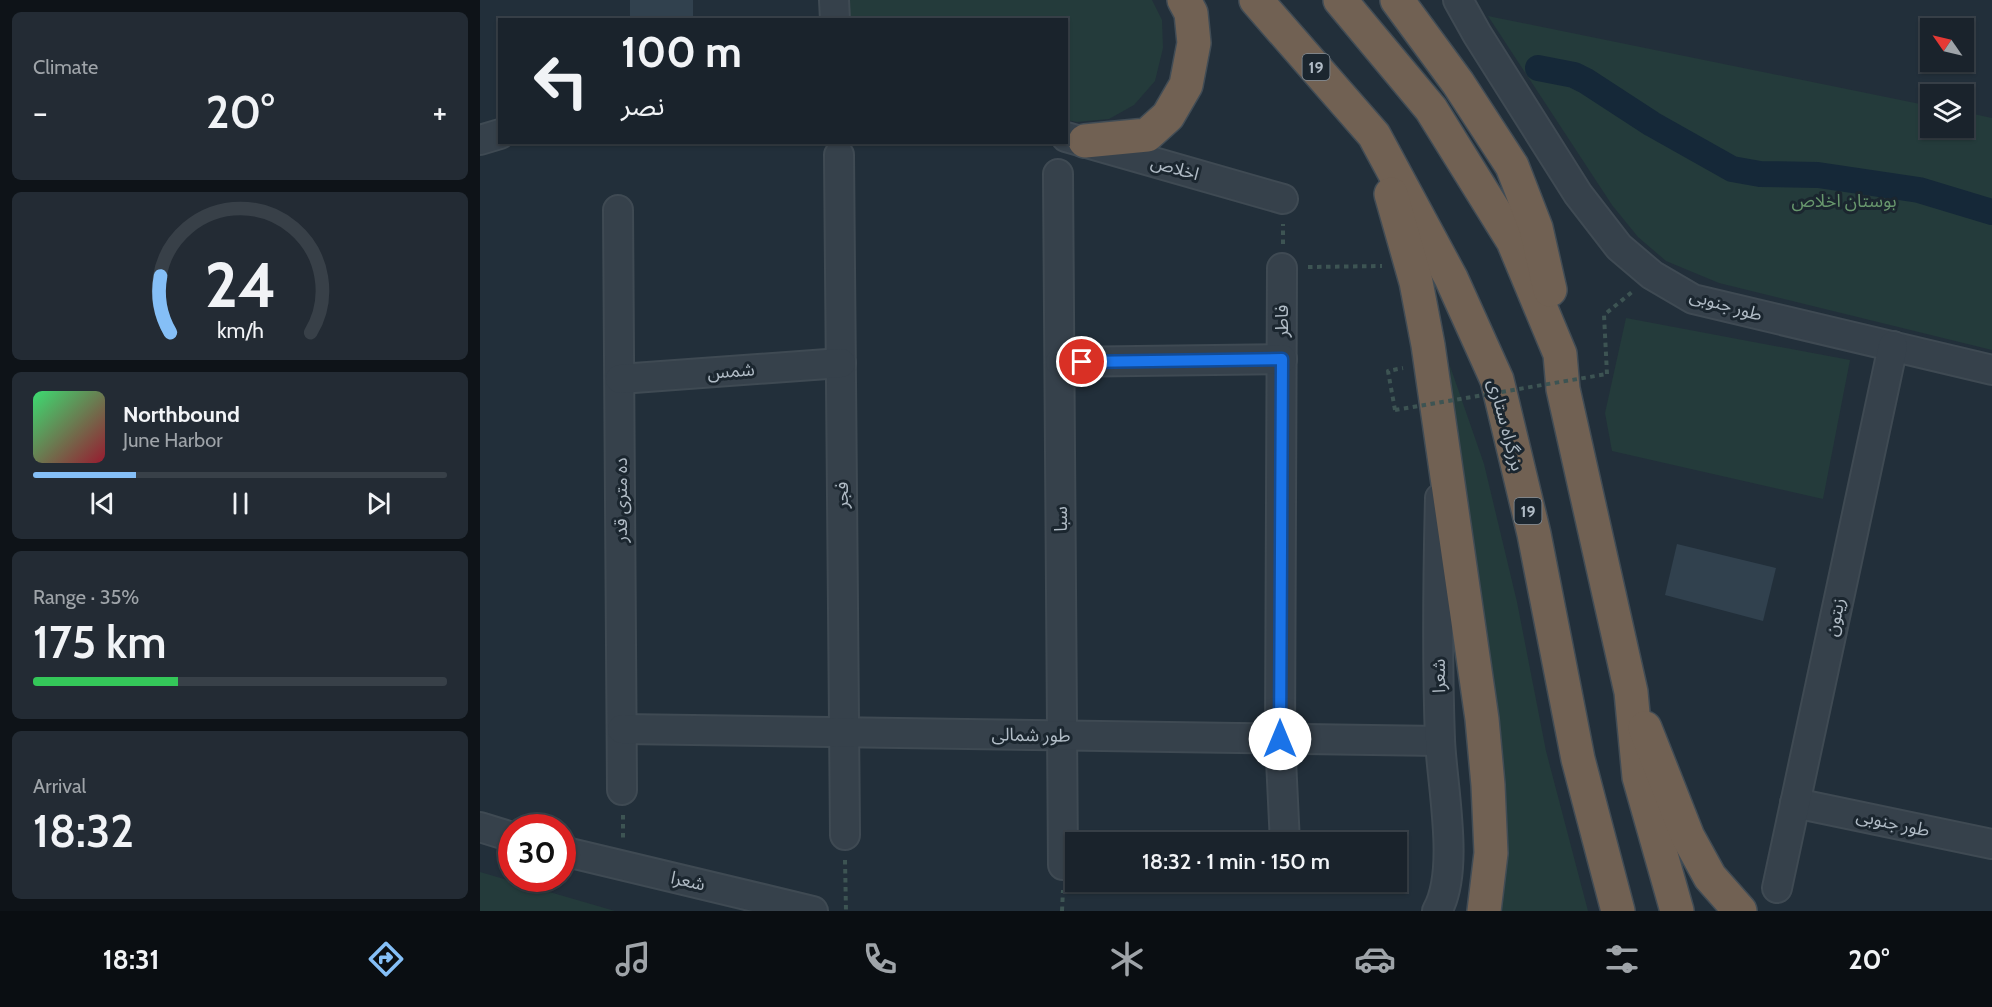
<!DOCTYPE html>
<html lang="en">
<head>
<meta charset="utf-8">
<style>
	:root { --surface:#1a232c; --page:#232b34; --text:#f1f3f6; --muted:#9fa4a9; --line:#384048; --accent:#85bff7 }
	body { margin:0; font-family:Cabin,"Noto Sans Arabic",sans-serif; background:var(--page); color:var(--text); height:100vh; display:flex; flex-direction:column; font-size:22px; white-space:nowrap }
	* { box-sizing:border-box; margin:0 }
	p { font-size:20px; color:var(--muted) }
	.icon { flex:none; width:33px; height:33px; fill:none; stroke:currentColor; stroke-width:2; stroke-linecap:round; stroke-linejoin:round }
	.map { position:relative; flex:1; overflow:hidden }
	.sheet { display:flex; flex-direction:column; gap:12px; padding:12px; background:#0e1318; width:480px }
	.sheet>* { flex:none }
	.banner { position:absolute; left:18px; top:18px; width:570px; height:126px; border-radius:0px; box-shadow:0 2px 4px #0004,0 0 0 2px var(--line); background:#1a232c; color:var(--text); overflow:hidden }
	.needle { width:39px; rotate:304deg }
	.fabs { position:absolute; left:1440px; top:18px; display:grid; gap:12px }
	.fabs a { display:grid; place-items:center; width:54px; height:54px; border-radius:0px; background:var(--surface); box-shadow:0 2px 4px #0004,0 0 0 2px var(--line); font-size:30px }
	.speed { position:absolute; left:18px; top:814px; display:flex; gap:12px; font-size:30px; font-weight:700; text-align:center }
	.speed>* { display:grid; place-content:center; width:78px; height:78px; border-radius:50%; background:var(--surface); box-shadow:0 2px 4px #0004,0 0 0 2px var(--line); line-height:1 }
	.speed .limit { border:9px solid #d22; background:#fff; color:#111 }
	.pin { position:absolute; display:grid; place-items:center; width:51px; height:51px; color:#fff; margin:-26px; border:3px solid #fff; border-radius:50%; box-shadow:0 2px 6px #0007 }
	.me { position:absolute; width:66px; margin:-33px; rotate:0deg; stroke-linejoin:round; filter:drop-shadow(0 0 4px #0008) }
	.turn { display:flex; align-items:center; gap:21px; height:126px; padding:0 24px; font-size:27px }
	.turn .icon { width:78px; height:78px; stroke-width:2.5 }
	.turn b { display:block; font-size:42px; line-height:51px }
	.big { font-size:45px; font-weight:600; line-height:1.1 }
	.sheet .tile { flex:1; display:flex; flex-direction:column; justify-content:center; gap:9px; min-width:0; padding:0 21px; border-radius:9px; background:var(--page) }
	.sheet .dial { align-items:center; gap:0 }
	.dial svg { height:156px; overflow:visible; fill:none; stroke:var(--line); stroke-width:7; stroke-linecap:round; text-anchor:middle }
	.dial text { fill:var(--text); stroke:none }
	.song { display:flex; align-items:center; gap:18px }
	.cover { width:72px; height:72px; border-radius:9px; background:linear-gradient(135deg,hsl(140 70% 55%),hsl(350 70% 35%)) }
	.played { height:6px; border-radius:3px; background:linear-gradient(90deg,var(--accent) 25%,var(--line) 25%) }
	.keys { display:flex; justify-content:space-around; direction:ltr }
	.heat { display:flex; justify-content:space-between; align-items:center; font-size:33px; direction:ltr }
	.charge { height:9px; border-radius:4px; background:linear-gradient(90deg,#34c759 35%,var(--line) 0) }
	.trip { position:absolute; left:585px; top:832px; width:342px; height:60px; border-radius:0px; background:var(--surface); box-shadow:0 2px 4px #0004,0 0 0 2px var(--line); font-weight:600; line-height:60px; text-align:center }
	.tabs { display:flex; height:96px; justify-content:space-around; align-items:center; background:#0a0e12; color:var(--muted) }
	.tabs .icon { width:42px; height:42px }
	.tabs .current { color:var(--accent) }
	.tabs b { font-size:27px; color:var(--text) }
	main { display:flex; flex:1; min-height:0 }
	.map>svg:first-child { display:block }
	.green { fill:#243b3b }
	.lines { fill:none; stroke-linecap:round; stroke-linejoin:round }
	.canal { stroke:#152838; stroke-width:26 }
	.building { fill:#31414e }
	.minor-casing { stroke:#3f4a53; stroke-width:32 }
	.highway-casing { stroke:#414c55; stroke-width:36 }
	.path { stroke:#3d5453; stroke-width:4; stroke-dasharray:4.5 4.5; stroke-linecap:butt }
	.minor { stroke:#36414b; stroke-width:28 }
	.highway { stroke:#716153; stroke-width:33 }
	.path-bridge { stroke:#3d5453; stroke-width:4; stroke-dasharray:4.5 4.5; stroke-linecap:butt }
	.route-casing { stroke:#114b97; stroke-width:15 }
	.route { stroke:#1a73e8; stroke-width:10 }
	.labels { text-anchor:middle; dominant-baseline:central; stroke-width:6; stroke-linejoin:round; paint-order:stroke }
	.shield { fill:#1b262f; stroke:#848f99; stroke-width:1.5 }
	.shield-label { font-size:16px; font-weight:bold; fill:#b1bcc6 }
	.street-label { font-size:18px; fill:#b1bcc6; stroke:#1b262f }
	.park-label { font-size:18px; fill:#68976d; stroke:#1b262f }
</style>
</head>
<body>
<main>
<section class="sheet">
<div class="tile"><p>Climate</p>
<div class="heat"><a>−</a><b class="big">20°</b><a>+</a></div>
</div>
<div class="tile dial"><svg viewBox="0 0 100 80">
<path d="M14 69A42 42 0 1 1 86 69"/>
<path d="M14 69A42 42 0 0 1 9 40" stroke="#85bff7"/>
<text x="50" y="56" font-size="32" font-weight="700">24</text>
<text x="50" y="72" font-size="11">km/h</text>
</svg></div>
<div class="tile">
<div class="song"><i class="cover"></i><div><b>Northbound</b><p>June Harbor</p></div></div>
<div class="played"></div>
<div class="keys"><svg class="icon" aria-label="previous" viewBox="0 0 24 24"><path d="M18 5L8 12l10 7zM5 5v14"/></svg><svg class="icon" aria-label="pause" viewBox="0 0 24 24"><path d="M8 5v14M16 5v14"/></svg><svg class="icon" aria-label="next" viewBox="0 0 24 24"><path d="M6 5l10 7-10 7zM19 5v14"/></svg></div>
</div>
<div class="tile"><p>Range · 35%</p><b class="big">175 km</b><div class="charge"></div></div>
<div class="tile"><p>Arrival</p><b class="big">18:32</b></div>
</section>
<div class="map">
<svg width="1512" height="911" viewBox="0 0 1512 911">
	<rect width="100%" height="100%" fill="#222f3a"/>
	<g class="green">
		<path d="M364,0H672L682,20L683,48L675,81L654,105L629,119L597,122L587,120L586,20L365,19Z"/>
		<path d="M1008,16L1450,106V128H1484V112L1512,118V350L1239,283L1186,261L1158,237L1132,205Z"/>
		<path d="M1146,318L1370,360L1343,499L1132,451L1125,413Z"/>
		<path d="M970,366L1004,464L1037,602L1066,751L1108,911H1016L975,455Z"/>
		<path d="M0,872L135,911H0Z"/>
	</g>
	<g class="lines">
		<path class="canal" d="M1058,68L1094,75L1106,81L1172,124L1252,169L1280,174L1338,175L1439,190L1512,212"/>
	</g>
	<g class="building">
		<rect x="150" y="0" width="63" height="20"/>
		<path d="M1197,544L1296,568L1283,621L1185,595Z"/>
	</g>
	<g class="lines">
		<defs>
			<g id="minor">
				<path d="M354,0L355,20"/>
				<path d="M978,0L997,34L1098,194L1139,247L1172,275L1213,299L1512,370"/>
				<path d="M586,137L803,199"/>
				<path d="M0,140L20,134"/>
				<path d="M359,155L365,835"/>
				<path d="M578,174L583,865"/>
				<path d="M138,210L142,790"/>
				<path d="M802,268L800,739L805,843"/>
				<path d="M580,362L802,359"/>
				<path d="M140,379L361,363"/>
				<path d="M142,729L960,741"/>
				<path d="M1315,803L1512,844"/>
				<path d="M0,827L32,837"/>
				<path d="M82,851L333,911"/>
				<path d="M1297,888L1413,346"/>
				<path d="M957,911C980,871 962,786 960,740C957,659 958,578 960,498"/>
			</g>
			<g id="highway">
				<path d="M776,0L894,135L971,278L1017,380L1054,534L1098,759L1138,911"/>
				<path d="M860,0L951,109L1033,241L1080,354L1083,389L1151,692L1159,777L1197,911"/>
				<path d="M917,0L978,83L1032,166L1056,228L1070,290"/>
				<path d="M605,141L667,135L688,116L706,85L714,43L711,13L704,0"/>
				<path d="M911,194L936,282L948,345L1002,719L1008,785L1011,853L1004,911"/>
				<path d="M1165,728L1208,837L1230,877L1260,911"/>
			</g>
		</defs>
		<use href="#minor" class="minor-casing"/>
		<use href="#highway" class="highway-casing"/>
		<g class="path">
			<path d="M803,244V224"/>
			<path d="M828,267L902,266"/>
			<path d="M1127,374L1124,315L1152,292"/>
			<path d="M915,410L908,371L923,368"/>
			<path d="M143,815V840"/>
			<path d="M365,860L366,911"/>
			<path d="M582,911L583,890"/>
		</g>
		<use href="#minor" class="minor"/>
		<use href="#highway" class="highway"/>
		<path class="path-bridge" d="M915,410L1127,374"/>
	</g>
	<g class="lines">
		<defs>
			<path id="route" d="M602,362L802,359L800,739"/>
		</defs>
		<use href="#route" class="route-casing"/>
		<use href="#route" class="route"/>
	</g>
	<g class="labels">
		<g class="shield">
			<rect x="822.5" y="54" width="27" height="26" rx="4.5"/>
			<rect x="1034.5" y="498" width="27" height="26" rx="4.5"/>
		</g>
		<g class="shield-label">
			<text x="836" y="67">19</text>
			<text x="1048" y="511">19</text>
		</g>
		<g class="street-label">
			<text transform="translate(695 168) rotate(16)">اخلاص</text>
			<text transform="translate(1246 305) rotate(16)">طور جنوبی</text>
			<text transform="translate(802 321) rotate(-90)">فاطر</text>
			<text transform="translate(251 371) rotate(-4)">شمس</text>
			<text transform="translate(1026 425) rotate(75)">بزرگراه ستاری</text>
			<text transform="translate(362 495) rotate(-90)">فجر</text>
			<text transform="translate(141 500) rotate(-90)">ده متری قدر</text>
			<text transform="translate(581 519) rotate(-90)">سبا</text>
			<text transform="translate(1355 617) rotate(-78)">زیتون</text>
			<text transform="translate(959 676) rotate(-91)">شعرا</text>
			<text transform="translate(551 735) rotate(1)">طور شمالی</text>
			<text transform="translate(1413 823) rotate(12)">طور جنوبی</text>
			<text transform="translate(208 881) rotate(13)">شعرا</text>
		</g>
		<g class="park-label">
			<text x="1364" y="201">بوستان اخلاص</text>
		</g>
	</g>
</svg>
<div class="fabs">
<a><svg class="needle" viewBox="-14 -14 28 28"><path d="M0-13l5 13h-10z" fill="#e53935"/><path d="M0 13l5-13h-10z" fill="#9fa4a9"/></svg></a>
<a><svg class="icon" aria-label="layers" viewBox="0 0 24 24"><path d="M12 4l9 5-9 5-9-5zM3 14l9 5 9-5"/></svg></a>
</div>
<div class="speed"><div class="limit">30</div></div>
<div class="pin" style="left:602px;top:362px;background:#d93025"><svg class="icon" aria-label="arrive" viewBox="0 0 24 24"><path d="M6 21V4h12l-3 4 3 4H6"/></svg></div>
<svg class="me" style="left:800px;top:739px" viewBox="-20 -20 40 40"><circle r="19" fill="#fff"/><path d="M0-13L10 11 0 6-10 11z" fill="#1a73e8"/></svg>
<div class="trip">18:32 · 1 min · 150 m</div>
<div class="banner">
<div class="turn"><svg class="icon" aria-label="left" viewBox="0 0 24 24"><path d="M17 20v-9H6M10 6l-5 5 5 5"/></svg><div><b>100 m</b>نصر</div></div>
</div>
</div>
</main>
<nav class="tabs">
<b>18:31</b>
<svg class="icon current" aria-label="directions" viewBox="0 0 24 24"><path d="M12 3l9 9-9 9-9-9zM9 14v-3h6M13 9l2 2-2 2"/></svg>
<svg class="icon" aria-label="music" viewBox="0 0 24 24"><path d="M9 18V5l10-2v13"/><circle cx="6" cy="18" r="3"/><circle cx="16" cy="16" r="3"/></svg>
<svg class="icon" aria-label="phone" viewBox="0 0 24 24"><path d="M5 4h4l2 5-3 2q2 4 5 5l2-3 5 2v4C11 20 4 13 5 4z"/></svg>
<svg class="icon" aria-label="climate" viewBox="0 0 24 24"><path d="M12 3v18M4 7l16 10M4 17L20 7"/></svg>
<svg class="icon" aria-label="car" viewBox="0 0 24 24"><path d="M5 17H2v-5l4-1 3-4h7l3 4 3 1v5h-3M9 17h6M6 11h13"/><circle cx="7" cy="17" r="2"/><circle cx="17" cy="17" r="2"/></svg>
<svg class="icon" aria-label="filters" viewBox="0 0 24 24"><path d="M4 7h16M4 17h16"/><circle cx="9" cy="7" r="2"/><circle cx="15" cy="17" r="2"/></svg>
<b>20°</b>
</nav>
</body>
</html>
